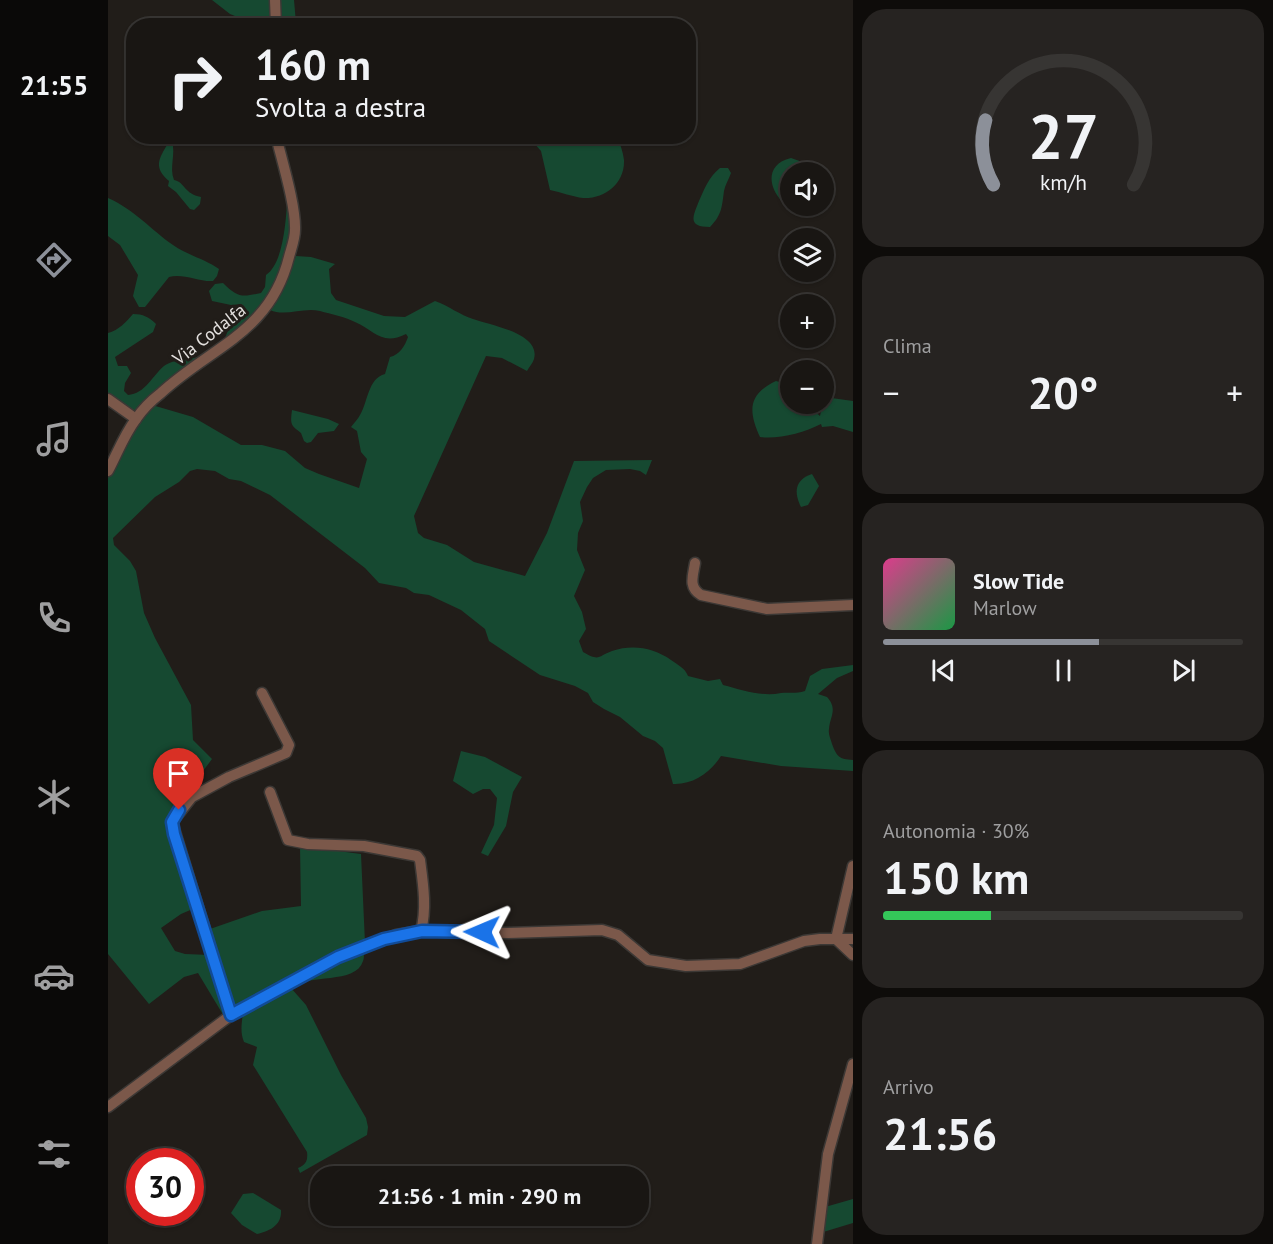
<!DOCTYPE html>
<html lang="it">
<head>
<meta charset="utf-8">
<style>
	:root { --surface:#191613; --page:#262321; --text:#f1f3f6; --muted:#9f9fa0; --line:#373533; --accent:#8c9099 }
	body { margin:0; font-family:"PT Sans",sans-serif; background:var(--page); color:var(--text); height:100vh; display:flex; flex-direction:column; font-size:22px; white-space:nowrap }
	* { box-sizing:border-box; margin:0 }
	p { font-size:20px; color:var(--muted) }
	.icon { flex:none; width:33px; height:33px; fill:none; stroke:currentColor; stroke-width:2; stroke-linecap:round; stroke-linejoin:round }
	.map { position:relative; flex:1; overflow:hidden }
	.drawer { display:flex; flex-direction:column; gap:9px; padding:9px; background:#0e0c0a; width:420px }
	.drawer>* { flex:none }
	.hud { position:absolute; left:18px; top:18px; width:570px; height:126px; border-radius:24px; box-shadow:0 2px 4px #0004,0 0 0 2px var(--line); background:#191613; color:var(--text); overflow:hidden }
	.buttons { position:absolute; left:672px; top:162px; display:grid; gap:12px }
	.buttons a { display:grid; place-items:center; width:54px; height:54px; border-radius:50%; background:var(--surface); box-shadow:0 2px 4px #0004,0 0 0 2px var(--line); font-size:30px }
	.speed { position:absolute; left:18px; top:1148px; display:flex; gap:12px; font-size:30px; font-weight:700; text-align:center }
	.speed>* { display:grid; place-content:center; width:78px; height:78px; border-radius:50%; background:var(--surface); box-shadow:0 2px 4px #0004,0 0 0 2px var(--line); line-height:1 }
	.speed .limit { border:9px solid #d22; background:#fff; color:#111 }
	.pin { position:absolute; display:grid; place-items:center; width:51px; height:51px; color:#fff; margin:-62px -26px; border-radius:50% 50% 50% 0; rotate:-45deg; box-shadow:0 0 6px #0007 }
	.pin .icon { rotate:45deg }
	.me { position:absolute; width:66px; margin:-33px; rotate:271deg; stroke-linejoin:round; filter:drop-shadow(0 0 4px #0008) }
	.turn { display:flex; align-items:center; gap:21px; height:126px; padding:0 30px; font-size:27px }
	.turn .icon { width:78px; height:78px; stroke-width:2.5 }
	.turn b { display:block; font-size:42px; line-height:51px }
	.big { font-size:45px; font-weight:700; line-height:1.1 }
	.drawer .card { flex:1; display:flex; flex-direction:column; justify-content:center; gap:9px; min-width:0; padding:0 21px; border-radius:24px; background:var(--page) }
	.drawer .dial { align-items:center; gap:0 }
	.dial svg { height:156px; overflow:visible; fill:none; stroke:var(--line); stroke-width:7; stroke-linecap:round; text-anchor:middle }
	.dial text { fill:var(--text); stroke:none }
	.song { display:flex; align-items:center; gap:18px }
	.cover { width:72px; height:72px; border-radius:9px; background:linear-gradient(135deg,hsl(330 70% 55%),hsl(140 70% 35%)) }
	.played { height:6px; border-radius:3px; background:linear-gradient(90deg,var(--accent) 60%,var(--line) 60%) }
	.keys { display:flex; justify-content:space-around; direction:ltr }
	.heat { display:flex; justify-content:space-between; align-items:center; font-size:33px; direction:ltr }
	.charge { height:9px; border-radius:4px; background:linear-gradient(90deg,#34c759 30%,var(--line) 0) }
	.trip { position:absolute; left:202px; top:1166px; width:339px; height:60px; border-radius:24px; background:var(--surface); box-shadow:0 2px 4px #0004,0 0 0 2px var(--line); font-weight:700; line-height:60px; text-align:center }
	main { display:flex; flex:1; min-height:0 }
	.tab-bar { display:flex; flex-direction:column; width:108px; justify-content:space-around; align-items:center; background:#0a0908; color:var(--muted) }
	.tab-bar .icon { width:42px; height:42px }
	.tab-bar .current { color:var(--accent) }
	.tab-bar b { font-size:27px; color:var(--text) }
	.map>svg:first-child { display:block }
	.green { fill:#164931 }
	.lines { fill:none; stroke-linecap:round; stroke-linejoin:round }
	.minor-casing { stroke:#3c3835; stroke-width:13 }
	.minor { stroke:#7b584a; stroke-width:10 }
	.route-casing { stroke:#114b97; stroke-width:15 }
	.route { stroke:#1a73e8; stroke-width:10 }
	.labels { text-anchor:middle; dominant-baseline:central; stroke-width:6; stroke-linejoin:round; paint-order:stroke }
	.street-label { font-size:18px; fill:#e4e1df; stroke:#211d19 }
</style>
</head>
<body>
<main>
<nav class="tab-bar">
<b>21:55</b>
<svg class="icon current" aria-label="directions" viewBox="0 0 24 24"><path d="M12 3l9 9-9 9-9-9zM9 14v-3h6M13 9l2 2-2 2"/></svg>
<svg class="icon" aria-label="music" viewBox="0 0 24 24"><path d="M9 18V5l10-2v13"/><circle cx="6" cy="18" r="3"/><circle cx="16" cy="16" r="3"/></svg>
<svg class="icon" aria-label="phone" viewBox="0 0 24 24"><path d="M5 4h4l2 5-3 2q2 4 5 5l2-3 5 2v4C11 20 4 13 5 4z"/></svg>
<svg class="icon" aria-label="climate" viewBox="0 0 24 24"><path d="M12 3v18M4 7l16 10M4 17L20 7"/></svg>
<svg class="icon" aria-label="car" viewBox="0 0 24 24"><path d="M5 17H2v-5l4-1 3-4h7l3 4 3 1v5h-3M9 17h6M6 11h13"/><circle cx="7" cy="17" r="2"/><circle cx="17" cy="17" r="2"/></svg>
<svg class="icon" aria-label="filters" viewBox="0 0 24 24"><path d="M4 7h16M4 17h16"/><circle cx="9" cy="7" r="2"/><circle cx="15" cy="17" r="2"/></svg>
</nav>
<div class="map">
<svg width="745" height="1244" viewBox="0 0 745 1244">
	<rect width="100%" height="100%" fill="#211d19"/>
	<g class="green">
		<path d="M104,0H186L188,23L187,25H149L122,14Z"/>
		<path d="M358,137H510C512,144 515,152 516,160C517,183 497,199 475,198C465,197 453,192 442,190L433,151L425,142H377Z"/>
		<path d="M64,142C68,154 61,167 66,180C77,182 76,194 93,197L92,204L86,210L82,209L68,192L60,186L61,181C45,167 51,159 60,143Z"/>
		<path d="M683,158L700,164L702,172H682V206H704C678,225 640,168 683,158Z"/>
		<path d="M612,168H620L623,173C621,179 617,185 616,191C614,206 614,215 602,227C579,227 585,216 591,201C597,188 600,178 612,168Z"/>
		<path d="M0,198C27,210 42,229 65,245C79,255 97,259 111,269L109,276L105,281C91,282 75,273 61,277L37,307H31L25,296L30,275L12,245L0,236Z"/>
		<path d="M179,202L185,230L179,256L154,309L115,343L123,323L134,304L123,305L104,301L101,291L107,284L115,283C130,298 134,297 153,293L157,287L158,275C175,264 178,221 179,202Z"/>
		<path d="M188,256L203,257L227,264L221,269L223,293L228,300L276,316L297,317L327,301C341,306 352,315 365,319C381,325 433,333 426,359C425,363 421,367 419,371L394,358L378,356L306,516L310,533L316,538L339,545L366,562L417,576L439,533L466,461L544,460L538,475L532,471L522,469L498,470L485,478L479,487L472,502L475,521L470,533L469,550L477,570L466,596L474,612L478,629L471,641L475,652C492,662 490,656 504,651C525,644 546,648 563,660C570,665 577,668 580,676L600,681L612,679L615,685C634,690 654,697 673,693C682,692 687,694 697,691L702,676L714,669L745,665V671L729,678L710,694L719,697C730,709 722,716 721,729C720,735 723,739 724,744C729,757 731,759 745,760V771L673,766L613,756C603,772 585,785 565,784L555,748L547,741L535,736L512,717L496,709L485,702L480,693L467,686L432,675L381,641L377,629L353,610L321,595L306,593L298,588L271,583L257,568L162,495L133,481L121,479L107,471L89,469L82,471L71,482L47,497L5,538L6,545L22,561L28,571L36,613L47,638L83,705L85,740L104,759L60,818L61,826L87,908L73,914L53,928L67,951L77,954L102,955L122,1015L117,1018L90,973L76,977L41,1004L0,954V476L22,430L44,405L85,417L133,445H154L177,451L197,468L211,474L251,488L259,459L253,452L249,431L243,427C246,423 250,419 252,415C260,402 260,378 277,374L282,357C291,355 297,346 300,337L298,334C274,346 267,331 247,322C237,317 223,314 212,311C195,307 177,317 162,310L178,279Z"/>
		<path d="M25,314C35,314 41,317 48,324L45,332L7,357L10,366H19L23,373L17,383L16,391L20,395C37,394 45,375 56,366C63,360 87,357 97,357L28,418L0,397V333C11,330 18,322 25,314Z"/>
		<path d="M668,381L678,384L682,393V404L699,405L712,416L716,397L745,401V432L725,426L714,427L713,424C695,433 672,439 652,437C640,411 640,394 668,381Z"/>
		<path d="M184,410L220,419L231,424L226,431L210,433L203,442L199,443L196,441L193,433C183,425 182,425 184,410Z"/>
		<path d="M704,474L711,486L700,505L693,507C686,493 686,480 704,474Z"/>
		<path d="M353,751L377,757L414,777L405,792L398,826L380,856L373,853L386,825L389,798L382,789H375L365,794L345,781Z"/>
		<path d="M192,846L253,854L257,943C255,949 257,956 255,961C248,985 200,973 183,988L198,1005L233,1075L258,1118L260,1127L259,1135L192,1173L190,1168C198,1165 200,1160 199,1152L145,1065L149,1047L136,1042C131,1030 135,1020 135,1008L127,1011L102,929L154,911L193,906Z"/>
		<path d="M145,1193L173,1210C174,1225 162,1231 149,1234L134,1225L123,1213L135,1194Z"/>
		<path d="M745,1199V1223L712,1233L717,1207Z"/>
	</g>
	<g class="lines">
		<defs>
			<g id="minor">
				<path d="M167,0L168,26"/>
				<path d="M0,399L28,419"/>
				<path d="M0,471C9,454 16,435 28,419C34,410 44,400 53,393C104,346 162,333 181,257C183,249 187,239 187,230C188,206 174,161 168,136"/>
				<path d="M587,563C585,576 580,587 593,595L659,609L745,605"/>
				<path d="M162,792L180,840L200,844L256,846L309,856L312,860C315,883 319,908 313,931"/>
				<path d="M745,866L728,939L745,955"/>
				<path d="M123,1015L64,822L84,797L121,777L178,753L181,745L154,693"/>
				<path d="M0,1107L123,1015L230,957L288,935L313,931L400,933L494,930L510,935L540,960L578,966L632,964L696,941L712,939H745"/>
				<path d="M709,1244L720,1154L745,1064"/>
			</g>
		</defs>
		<use href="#minor" class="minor-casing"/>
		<use href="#minor" class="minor"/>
	</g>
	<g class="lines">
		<defs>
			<path id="route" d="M71,810L64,822L66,834L123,1015L230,957L276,939L314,931L374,932"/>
		</defs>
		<use href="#route" class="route-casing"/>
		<use href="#route" class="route"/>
	</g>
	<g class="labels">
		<g class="street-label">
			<text transform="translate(101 334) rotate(-38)">Via Codalfa</text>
		</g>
	</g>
</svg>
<div class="buttons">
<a><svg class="icon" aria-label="sound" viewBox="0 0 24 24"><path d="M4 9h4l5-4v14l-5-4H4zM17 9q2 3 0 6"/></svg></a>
<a><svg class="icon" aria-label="layers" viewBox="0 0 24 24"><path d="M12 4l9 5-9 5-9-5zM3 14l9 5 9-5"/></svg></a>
<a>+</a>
<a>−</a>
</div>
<div class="speed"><div class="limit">30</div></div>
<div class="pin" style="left:71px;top:810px;background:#d93025"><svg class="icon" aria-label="arrive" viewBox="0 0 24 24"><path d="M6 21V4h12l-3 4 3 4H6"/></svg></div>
<svg class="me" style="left:374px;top:932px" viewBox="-20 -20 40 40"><path d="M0-17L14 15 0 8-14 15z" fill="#1a73e8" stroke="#fff" stroke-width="4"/></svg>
<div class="trip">21:56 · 1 min · 290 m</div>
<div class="hud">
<div class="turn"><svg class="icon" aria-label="right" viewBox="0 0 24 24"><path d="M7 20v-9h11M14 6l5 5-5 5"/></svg><div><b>160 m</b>Svolta a destra</div></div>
</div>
</div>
<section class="drawer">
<div class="card dial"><svg viewBox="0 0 100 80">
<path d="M14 69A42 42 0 1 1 86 69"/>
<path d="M14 69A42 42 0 0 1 10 36" stroke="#8c9099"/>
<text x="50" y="56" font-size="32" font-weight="700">27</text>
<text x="50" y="72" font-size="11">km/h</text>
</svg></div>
<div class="card"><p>Clima</p>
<div class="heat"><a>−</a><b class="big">20°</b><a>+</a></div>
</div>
<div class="card">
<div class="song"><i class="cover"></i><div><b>Slow Tide</b><p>Marlow</p></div></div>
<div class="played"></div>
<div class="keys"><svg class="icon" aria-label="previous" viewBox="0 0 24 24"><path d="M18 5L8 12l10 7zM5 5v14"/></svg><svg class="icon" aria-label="pause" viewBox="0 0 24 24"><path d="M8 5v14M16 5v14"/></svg><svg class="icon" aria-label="next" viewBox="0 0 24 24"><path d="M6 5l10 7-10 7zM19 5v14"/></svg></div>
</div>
<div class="card"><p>Autonomia · 30%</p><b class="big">150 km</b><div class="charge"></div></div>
<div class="card"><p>Arrivo</p><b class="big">21:56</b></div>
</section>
</main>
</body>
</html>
